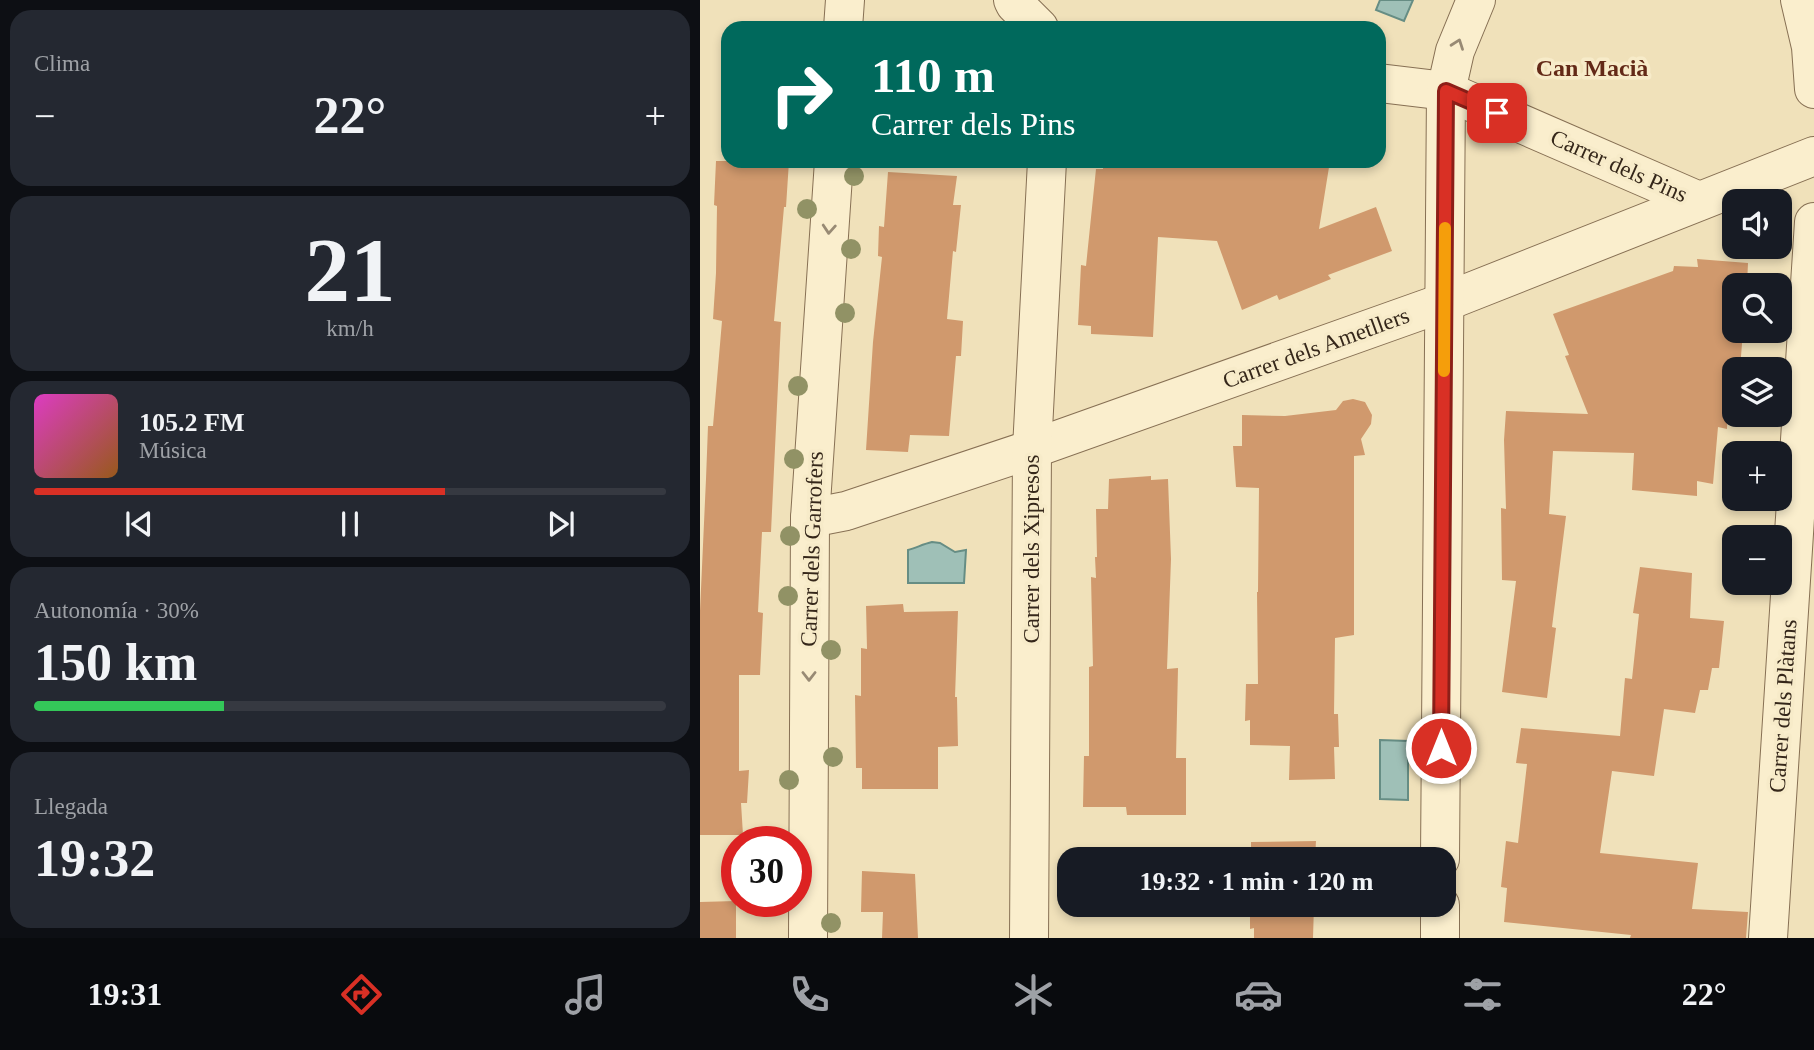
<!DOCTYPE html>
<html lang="es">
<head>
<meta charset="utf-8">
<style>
	:root { --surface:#171b24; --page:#242831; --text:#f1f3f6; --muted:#9ea1a6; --line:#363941; --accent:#d93025 }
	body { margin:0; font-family:Georgia,serif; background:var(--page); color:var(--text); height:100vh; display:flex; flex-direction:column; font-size:26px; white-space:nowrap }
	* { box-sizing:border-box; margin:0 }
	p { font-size:23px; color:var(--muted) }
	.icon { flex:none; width:38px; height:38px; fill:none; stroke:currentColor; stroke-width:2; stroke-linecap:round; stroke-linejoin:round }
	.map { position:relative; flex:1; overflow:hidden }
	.drawer { display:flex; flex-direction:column; gap:10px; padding:10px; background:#0d0f14; width:700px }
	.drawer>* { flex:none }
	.banner { position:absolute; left:21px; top:21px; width:665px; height:147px; border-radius:21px; box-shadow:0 4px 10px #0003; background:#00695c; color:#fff; overflow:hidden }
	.buttons { position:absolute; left:1022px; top:189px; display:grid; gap:14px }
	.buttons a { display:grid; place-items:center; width:70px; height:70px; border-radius:14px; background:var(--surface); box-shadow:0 4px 10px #0003; font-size:35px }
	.speed { position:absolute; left:21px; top:826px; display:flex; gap:14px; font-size:35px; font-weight:700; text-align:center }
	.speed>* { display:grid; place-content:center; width:91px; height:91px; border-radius:50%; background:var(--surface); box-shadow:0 4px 10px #0003; line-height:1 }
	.speed .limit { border:10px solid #d22; background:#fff; color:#111 }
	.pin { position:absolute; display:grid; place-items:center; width:60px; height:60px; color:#fff; margin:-30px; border-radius:14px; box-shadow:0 4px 10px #0006 }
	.me { position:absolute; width:77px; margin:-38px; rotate:0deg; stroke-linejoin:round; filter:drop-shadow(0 0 5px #0008) }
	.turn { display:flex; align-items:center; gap:24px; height:147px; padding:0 35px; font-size:32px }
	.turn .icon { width:91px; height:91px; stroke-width:2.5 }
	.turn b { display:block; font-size:49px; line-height:60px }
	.big { font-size:52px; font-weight:600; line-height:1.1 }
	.drawer .card { flex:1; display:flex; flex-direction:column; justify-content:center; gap:10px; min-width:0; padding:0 24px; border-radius:21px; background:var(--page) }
	.drawer .dial { align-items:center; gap:0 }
	.dial b { font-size:91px; line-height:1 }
	.song { display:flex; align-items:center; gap:21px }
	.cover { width:84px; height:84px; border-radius:10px; background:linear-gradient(135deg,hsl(310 70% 55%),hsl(30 70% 35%)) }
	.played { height:7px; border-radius:4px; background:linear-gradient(90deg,var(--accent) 65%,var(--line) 65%) }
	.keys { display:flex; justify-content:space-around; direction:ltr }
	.heat { display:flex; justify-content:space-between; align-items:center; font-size:38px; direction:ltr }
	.charge { height:10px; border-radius:5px; background:linear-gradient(90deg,#34c759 30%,var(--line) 0) }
	.trip { position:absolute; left:357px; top:847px; width:399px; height:70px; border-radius:21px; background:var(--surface); box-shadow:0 4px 10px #0003; font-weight:600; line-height:70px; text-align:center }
	.tab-bar { display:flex; height:112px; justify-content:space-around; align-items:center; background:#090b0e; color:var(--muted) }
	.tab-bar .icon { width:49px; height:49px }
	.tab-bar .active { color:var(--accent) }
	.tab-bar b { font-size:32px; color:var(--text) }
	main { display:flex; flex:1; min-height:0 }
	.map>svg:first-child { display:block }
	.water { fill:#9fc0b7; stroke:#668d84; stroke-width:2 }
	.building { fill:#d0996d }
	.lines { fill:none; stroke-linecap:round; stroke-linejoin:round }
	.minor-casing { stroke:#877054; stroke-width:40 }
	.minor { stroke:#faeecd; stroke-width:38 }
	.tree { fill:#919265 }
	.oneway { stroke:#988a74 }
	.route-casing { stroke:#8d1f18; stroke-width:18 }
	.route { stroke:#d93025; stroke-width:12 }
	.slow { stroke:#f59e0b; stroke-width:12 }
	.labels { text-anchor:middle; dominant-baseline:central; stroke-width:7; stroke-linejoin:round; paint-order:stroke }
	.street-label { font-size:23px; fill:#35271a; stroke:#f7ebc9 }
	.neighbourhood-label { font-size:24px; font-weight:bold; fill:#632917; stroke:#f7ebc9 }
</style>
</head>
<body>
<main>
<section class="drawer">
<div class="card"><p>Clima</p>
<div class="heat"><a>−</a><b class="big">22°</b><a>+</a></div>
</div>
<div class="card dial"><b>21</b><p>km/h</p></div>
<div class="card">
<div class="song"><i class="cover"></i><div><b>105.2 FM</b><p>Música</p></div></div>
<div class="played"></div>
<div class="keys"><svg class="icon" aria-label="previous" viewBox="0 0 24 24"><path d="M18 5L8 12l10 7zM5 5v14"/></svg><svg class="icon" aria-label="pause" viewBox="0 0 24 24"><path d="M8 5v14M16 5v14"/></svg><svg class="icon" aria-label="next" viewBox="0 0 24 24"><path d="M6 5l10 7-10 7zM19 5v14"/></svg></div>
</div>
<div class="card"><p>Autonomía · 30%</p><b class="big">150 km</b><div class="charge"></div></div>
<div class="card"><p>Llegada</p><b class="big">19:32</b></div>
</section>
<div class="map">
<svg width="1114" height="938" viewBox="0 0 1114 938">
	<rect width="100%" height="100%" fill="#f0e1ba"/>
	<g class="water">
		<path d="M680,0H713L704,21L676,10Z"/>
		<path d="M232,542L240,543L255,552L266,550L264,583H208V550C216,548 223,544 232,542Z"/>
		<path d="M680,740L708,741V800L680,799Z"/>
	</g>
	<g class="building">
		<path d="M16,161H89L86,207H84L74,321L81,322L71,532H62L58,612L63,613L60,675H39V771L49,770L47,803H41L43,835H0V611L6,479L8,426H13L22,321L13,319L16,273L17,206L14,205Z"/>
		<path d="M403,161H630L619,229L676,207L692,251L628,275L631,279L579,300L577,295L542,310L517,241L458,237L453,337L391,334V326L378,325L381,265L386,266L396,169H403Z"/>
		<path d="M188,172L257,176L253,205H261L256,252L253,251L247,319L263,321L261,356H256L249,436L210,435L208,452L166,450L173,342L182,257L178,256L179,226L184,227Z"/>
		<path d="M997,259L1048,263L1047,285H1034V331H1043L1040,369H1034V405H1028L1027,429L1018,427L1013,484L997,481V496L932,490L934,453L853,451L849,514L866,516L852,627L856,628L847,698L802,692L816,581L802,580L801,508L806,509L804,440L806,411L888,414L865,356L869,355L853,314L973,271L974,266L998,267Z"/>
		<path d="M653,399L665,402L672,415L671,424L661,439L665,455L654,456V635L635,638L634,714H638L639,747H634L635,779L589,780L590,746L550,745V720L545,721L546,684H558L557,592H558L559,488L536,487L533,446H542V415L585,416L636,410L643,401Z"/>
		<path d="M451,476V480L468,479L471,559L467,669L478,668L476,758H486V815H427L426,807H383L384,756H389V667L393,666L391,577L396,578L395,557H397L396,509H408L409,479Z"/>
		<path d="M940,567L992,573L990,618L1024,621L1019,668H1012L1008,690H1000L995,713L964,709L954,776L912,771L900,853L998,863L992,909L1048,912L1046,938H930L931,935L804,922L807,888L801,887L806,841L818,843L827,764L816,763L821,728L920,736L925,678L932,679L939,614L933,613Z"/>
		<path d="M203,604L204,612L258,611L255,697H257L258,746L238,747V789H162V768H156L155,695L161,696V648L167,649L166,606Z"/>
		<path d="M616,841L615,859H551V842Z"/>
		<path d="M162,871L215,874L218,938H182L183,912H161Z"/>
		<path d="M36,901V938H0V902Z"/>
		<path d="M550,905H614L613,938H554V928L550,929Z"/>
	</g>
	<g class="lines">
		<defs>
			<g id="minor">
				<path d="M313,0L315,4L339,28"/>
				<path d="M1100,0L1111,47L1114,89"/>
				<path d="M143,28L145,0"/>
				<path d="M679,83L746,91L999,201"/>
				<path d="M110,518L146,511L332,449L745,302L1114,156"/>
				<path d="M740,859L746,91L755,51L776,0"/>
				<path d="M108,938L110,518L134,161"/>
				<path d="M329,938L332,449L347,161"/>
				<path d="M740,938V905"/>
				<path d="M1068,938L1114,222"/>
			</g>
		</defs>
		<use href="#minor" class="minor-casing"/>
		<use href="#minor" class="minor"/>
	</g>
	<g class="tree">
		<circle cx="154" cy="176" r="10"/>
		<circle cx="107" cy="209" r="10"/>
		<circle cx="151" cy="249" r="10"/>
		<circle cx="145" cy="313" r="10"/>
		<circle cx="98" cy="386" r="10"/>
		<circle cx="94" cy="459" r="10"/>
		<circle cx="90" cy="536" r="10"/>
		<circle cx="88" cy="596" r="10"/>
		<circle cx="131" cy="650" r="10"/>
		<circle cx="133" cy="757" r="10"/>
		<circle cx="89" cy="780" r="10"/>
		<circle cx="131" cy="923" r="10"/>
	</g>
	<defs><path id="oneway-chevron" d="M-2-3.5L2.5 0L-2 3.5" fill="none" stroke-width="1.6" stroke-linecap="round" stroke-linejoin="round" transform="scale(1.75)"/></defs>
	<g class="oneway">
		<use href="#oneway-chevron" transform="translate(758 44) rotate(-70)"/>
		<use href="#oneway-chevron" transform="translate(129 229) rotate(94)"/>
		<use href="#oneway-chevron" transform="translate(109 676) rotate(90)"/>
	</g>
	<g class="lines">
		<defs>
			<path id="route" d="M741,748L746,91L797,113"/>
		</defs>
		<use href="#route" class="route-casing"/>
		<use href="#route" class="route"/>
		<path class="slow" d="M744,371L745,228"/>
	</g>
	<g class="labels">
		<g class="street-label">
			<text transform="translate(919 166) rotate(24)">Carrer dels Pins</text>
			<text transform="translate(616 348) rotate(-20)">Carrer dels Ametllers</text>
			<text transform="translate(112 549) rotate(-88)">Carrer dels Garrofers</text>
			<text transform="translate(331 549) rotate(-90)">Carrer dels Xipresos</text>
			<text transform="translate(1083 706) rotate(-86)">Carrer dels Plàtans</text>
		</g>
		<g class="neighbourhood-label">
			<text x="892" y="68">Can Macià</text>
		</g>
	</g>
</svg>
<div class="buttons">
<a><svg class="icon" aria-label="sound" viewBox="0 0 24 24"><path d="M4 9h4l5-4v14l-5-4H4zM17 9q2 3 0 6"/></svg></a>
<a><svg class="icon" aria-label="search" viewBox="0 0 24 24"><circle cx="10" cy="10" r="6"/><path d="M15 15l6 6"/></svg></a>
<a><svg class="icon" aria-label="layers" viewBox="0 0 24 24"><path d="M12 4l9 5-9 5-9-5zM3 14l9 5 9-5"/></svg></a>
<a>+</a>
<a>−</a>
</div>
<div class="speed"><div class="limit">30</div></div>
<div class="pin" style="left:797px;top:113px;background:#d93025"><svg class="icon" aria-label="arrive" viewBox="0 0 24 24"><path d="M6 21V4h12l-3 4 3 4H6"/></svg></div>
<svg class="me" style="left:741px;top:748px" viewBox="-20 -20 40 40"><circle r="17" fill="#d93025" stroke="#fff" stroke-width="3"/><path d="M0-11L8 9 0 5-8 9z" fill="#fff"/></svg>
<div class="trip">19:32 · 1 min · 120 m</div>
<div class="banner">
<div class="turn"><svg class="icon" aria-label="right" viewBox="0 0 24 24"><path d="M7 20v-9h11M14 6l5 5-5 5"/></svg><div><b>110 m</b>Carrer dels Pins</div></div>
</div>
</div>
</main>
<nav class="tab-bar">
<b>19:31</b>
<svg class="icon active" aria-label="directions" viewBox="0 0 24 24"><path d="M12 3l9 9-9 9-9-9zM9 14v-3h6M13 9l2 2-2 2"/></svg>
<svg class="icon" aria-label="music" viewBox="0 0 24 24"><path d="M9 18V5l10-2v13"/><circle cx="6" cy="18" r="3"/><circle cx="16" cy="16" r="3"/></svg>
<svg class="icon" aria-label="phone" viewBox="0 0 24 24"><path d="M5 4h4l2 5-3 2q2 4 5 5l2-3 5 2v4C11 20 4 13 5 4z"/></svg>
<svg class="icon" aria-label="climate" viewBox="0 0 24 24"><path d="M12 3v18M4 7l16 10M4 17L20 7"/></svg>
<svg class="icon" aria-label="car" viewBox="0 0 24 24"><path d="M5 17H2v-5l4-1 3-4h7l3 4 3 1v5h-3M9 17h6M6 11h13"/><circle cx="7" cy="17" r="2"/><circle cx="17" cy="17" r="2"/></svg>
<svg class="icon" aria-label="filters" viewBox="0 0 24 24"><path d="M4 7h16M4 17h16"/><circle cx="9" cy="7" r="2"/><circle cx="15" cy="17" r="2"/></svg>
<b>22°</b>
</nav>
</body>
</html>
